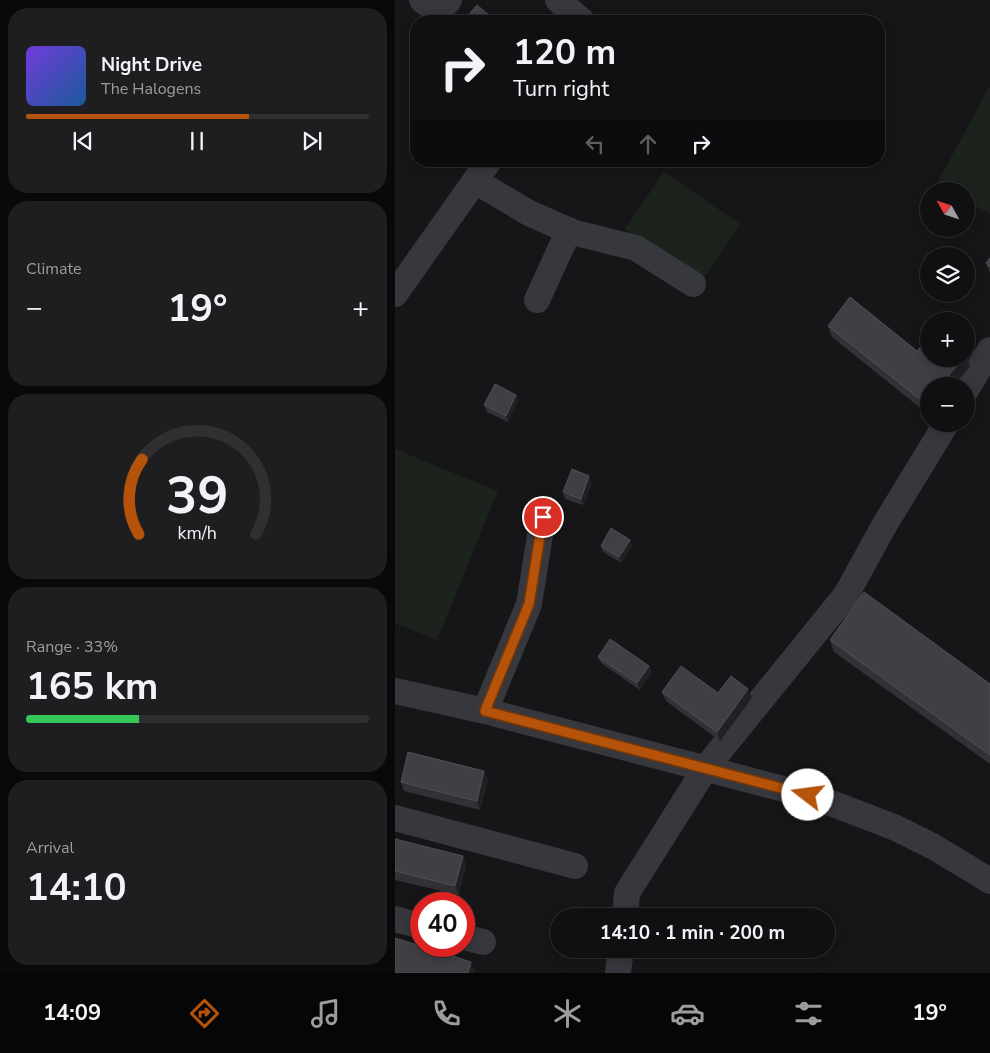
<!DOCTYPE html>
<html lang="en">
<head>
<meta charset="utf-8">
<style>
	:root { --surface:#101012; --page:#1e1e20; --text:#f1f3f6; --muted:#9c9d9f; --line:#303032; --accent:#b45309 }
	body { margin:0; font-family:"Nunito Sans",sans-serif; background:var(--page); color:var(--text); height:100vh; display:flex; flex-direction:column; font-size:19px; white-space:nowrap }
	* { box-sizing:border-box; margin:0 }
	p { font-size:16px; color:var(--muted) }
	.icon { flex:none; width:28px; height:28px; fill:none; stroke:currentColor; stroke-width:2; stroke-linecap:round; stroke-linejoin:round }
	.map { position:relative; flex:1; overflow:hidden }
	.drawer { display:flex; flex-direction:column; gap:8px; padding:8px; background:#09090a; width:395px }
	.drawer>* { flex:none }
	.banner { position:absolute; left:15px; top:15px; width:475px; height:152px; border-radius:20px; box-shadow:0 2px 12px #0003,0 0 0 1px var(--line); background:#101012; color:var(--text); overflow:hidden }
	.needle { width:32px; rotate:310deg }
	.fabs { position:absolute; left:525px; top:182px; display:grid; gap:10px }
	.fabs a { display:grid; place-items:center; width:55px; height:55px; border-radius:50%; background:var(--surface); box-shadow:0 2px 12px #0003,0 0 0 1px var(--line); font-size:25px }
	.speed { position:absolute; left:15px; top:892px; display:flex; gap:10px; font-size:25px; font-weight:700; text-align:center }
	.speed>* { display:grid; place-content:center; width:65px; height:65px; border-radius:50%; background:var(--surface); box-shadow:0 2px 12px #0003,0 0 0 1px var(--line); line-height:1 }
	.speed .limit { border:8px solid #d22; background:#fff; color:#111 }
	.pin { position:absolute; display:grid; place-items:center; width:42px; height:42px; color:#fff; margin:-21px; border:2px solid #fff; border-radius:50%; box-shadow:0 1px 5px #0007 }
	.me { position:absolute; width:55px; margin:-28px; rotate:285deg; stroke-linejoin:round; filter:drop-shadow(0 0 4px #0008) }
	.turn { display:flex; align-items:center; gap:18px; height:105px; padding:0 20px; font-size:22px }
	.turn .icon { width:65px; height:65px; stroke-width:2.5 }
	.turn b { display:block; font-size:35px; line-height:42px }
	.lanes { display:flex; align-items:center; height:48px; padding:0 20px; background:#0003; justify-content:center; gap:25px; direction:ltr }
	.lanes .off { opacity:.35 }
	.big { font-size:38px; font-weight:700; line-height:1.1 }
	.drawer .widget { flex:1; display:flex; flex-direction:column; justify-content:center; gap:8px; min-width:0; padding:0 18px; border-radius:20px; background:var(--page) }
	.drawer .dial { align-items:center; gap:0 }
	.dial svg { height:130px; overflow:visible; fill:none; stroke:var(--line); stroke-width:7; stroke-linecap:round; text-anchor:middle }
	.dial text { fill:var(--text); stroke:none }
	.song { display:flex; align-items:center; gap:15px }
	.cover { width:60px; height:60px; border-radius:8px; background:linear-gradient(135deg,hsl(260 70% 55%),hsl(210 70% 35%)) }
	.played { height:5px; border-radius:2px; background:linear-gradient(90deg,var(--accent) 65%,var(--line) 65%) }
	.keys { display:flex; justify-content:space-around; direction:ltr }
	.heat { display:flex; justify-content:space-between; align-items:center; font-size:28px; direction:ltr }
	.charge { height:8px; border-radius:4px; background:linear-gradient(90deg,#34c759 33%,var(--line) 0) }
	.trip { position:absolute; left:155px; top:908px; width:285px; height:50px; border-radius:25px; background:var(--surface); box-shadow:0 2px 12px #0003,0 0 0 1px var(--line); font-weight:700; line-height:50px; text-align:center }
	.tabs { display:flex; height:80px; justify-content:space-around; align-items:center; background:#060607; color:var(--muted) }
	.tabs .icon { width:35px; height:35px }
	.tabs .on { color:var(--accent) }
	.tabs b { font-size:22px; color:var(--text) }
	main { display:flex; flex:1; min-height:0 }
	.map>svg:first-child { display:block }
	.green { fill:#1c231d }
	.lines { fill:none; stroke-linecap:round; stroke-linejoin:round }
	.minor { stroke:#37383d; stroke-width:26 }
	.wall { fill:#323236 }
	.shaded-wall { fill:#212124 }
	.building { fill:#3f3f44; stroke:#4f5156 }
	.route-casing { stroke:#753606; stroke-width:12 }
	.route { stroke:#b45309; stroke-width:9 }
</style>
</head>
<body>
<main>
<section class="drawer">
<div class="widget">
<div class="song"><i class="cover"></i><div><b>Night Drive</b><p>The Halogens</p></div></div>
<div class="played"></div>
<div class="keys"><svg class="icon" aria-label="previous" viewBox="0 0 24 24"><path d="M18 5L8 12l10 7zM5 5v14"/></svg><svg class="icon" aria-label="pause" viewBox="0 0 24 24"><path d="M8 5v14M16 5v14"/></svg><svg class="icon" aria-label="next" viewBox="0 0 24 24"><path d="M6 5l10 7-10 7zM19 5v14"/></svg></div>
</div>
<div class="widget"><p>Climate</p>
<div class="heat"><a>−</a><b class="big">19°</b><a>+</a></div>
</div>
<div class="widget dial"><svg viewBox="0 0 100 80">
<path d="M14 69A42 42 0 1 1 86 69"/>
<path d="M14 69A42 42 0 0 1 16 23" stroke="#b45309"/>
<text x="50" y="56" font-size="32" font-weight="700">39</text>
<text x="50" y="72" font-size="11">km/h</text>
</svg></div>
<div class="widget"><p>Range · 33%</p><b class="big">165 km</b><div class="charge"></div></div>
<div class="widget"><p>Arrival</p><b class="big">14:10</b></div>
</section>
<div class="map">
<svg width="595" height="973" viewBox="0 0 595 973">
	<rect width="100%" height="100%" fill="#161618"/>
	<g class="green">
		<path d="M595,86V213L571,202V191H549L540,187Z"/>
		<path d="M269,172L345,224L307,281L230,229Z"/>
		<path d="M0,449L103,491L42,640L0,623Z"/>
	</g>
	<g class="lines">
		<g class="minor">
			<path d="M27,0L36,7L47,8L54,0"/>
			<path d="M163,0L187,21"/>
			<path d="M80,181L134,213L177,232L241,248L298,284"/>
			<path d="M0,294L94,161"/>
			<path d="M142,300L174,230"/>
			<path d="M571,390L595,350"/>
			<path d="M0,691L90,711L423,798L501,828L539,847L595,881"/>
			<path d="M90,711L134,604L148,517"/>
			<path d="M0,818L180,866"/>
			<path d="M230,916L232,893L310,769L451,595L490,524L551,424"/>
			<path d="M0,919L26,926"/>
			<path d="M69,937L88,942"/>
			<path d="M223,973L226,949"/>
		</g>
	</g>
	<g class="wall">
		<path d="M595,258V273L591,263Z"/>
		<path d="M433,326L522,351L571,359V355L575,366L534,386V415L437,337Z"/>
		<path d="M121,395L123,401L113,422L92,412L89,405Z"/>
		<path d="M197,483L188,505L170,499L168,492Z"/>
		<path d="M235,540L237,546L226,563L208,552L206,546Z"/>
		<path d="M435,640L595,684V764L439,652Z"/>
		<path d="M203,657L257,672L245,690L206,663Z"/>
		<path d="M267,692L323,693L357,698L325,741L271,701Z"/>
		<path d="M89,771L93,780L85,810L9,791L6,782Z"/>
		<path d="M0,839L71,865L64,895L0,880Z"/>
	</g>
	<g class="shaded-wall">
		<path d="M571,355L575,366L559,386H545L567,359H571Z"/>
		<path d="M121,395L123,401L113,422L111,416Z"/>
		<path d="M534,401V412L531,404Z"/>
		<path d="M194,476L197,483L188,505L186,499Z"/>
		<path d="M235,540L237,546L226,563L224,557Z"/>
		<path d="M254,666L257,672L245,690L242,683Z"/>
		<path d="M353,689L357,698L325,741L322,732Z"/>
		<path d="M89,771L93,780L85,810L82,801Z"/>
		<path d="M68,856L71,865L64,895L60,886Z"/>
		<path d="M76,962L80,971L79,973H73Z"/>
	</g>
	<g class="building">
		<path d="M82,5L101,21H73L70,19Z"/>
		<path d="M595,258V267L591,263Z"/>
		<path d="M455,297L522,351L534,337V359H567L545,386H534V401L531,404L433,326Z"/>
		<path d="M100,384L121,395L111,416L89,405Z"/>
		<path d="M177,469L194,476L186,499L168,492Z"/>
		<path d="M216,528L235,540L224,557L206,546Z"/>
		<path d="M469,592L595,684V755L435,640Z"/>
		<path d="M215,639L254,666L242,683L203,657Z"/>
		<path d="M286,666L323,693L336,676L353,689L322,732L267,692Z"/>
		<path d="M13,752L89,771L82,801L6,782Z"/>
		<path d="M0,839L68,856L60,886L0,871Z"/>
		<path d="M0,938L76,962L73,973H0Z"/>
	</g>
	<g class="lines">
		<defs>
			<path id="route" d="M148,517L134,604L90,711L413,795"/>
		</defs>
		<use href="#route" class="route-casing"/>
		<use href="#route" class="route"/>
	</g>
</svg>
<div class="fabs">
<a><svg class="needle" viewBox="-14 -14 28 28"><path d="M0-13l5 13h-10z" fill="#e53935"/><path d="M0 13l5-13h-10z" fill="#9c9d9f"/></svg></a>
<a><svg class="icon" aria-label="layers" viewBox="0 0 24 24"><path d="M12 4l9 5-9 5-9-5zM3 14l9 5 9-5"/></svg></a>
<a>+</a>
<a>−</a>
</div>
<div class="speed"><div class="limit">40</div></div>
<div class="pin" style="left:148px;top:517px;background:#d93025"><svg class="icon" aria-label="arrive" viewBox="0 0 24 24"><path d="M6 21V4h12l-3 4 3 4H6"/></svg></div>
<svg class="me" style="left:413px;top:795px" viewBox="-20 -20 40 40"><circle r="19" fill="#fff"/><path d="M0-13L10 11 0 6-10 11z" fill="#b45309"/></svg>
<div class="trip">14:10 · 1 min · 200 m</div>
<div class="banner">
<div class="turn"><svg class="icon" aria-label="right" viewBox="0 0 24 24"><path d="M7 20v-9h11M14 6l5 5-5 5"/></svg><div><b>120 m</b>Turn right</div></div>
<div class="lanes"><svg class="icon off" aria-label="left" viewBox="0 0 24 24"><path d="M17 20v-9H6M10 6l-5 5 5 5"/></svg><svg class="icon off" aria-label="ahead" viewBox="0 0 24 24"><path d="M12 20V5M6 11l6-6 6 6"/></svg><svg class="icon" aria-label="right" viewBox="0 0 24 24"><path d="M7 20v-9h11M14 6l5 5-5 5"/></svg></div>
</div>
</div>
</main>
<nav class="tabs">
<b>14:09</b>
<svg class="icon on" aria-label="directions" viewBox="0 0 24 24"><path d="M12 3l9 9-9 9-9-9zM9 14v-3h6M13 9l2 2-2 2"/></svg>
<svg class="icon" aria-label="music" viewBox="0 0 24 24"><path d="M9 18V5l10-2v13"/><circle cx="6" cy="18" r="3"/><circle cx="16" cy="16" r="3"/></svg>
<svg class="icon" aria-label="phone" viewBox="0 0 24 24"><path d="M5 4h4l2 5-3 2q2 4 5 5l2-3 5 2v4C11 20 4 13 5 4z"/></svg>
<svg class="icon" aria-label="climate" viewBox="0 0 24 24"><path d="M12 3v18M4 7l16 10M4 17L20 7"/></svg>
<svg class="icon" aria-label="car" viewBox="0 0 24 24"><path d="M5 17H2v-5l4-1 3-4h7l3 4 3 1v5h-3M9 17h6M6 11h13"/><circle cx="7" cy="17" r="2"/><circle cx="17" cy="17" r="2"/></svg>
<svg class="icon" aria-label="filters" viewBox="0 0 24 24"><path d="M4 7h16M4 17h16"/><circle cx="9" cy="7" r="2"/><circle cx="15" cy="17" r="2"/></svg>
<b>19°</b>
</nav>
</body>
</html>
